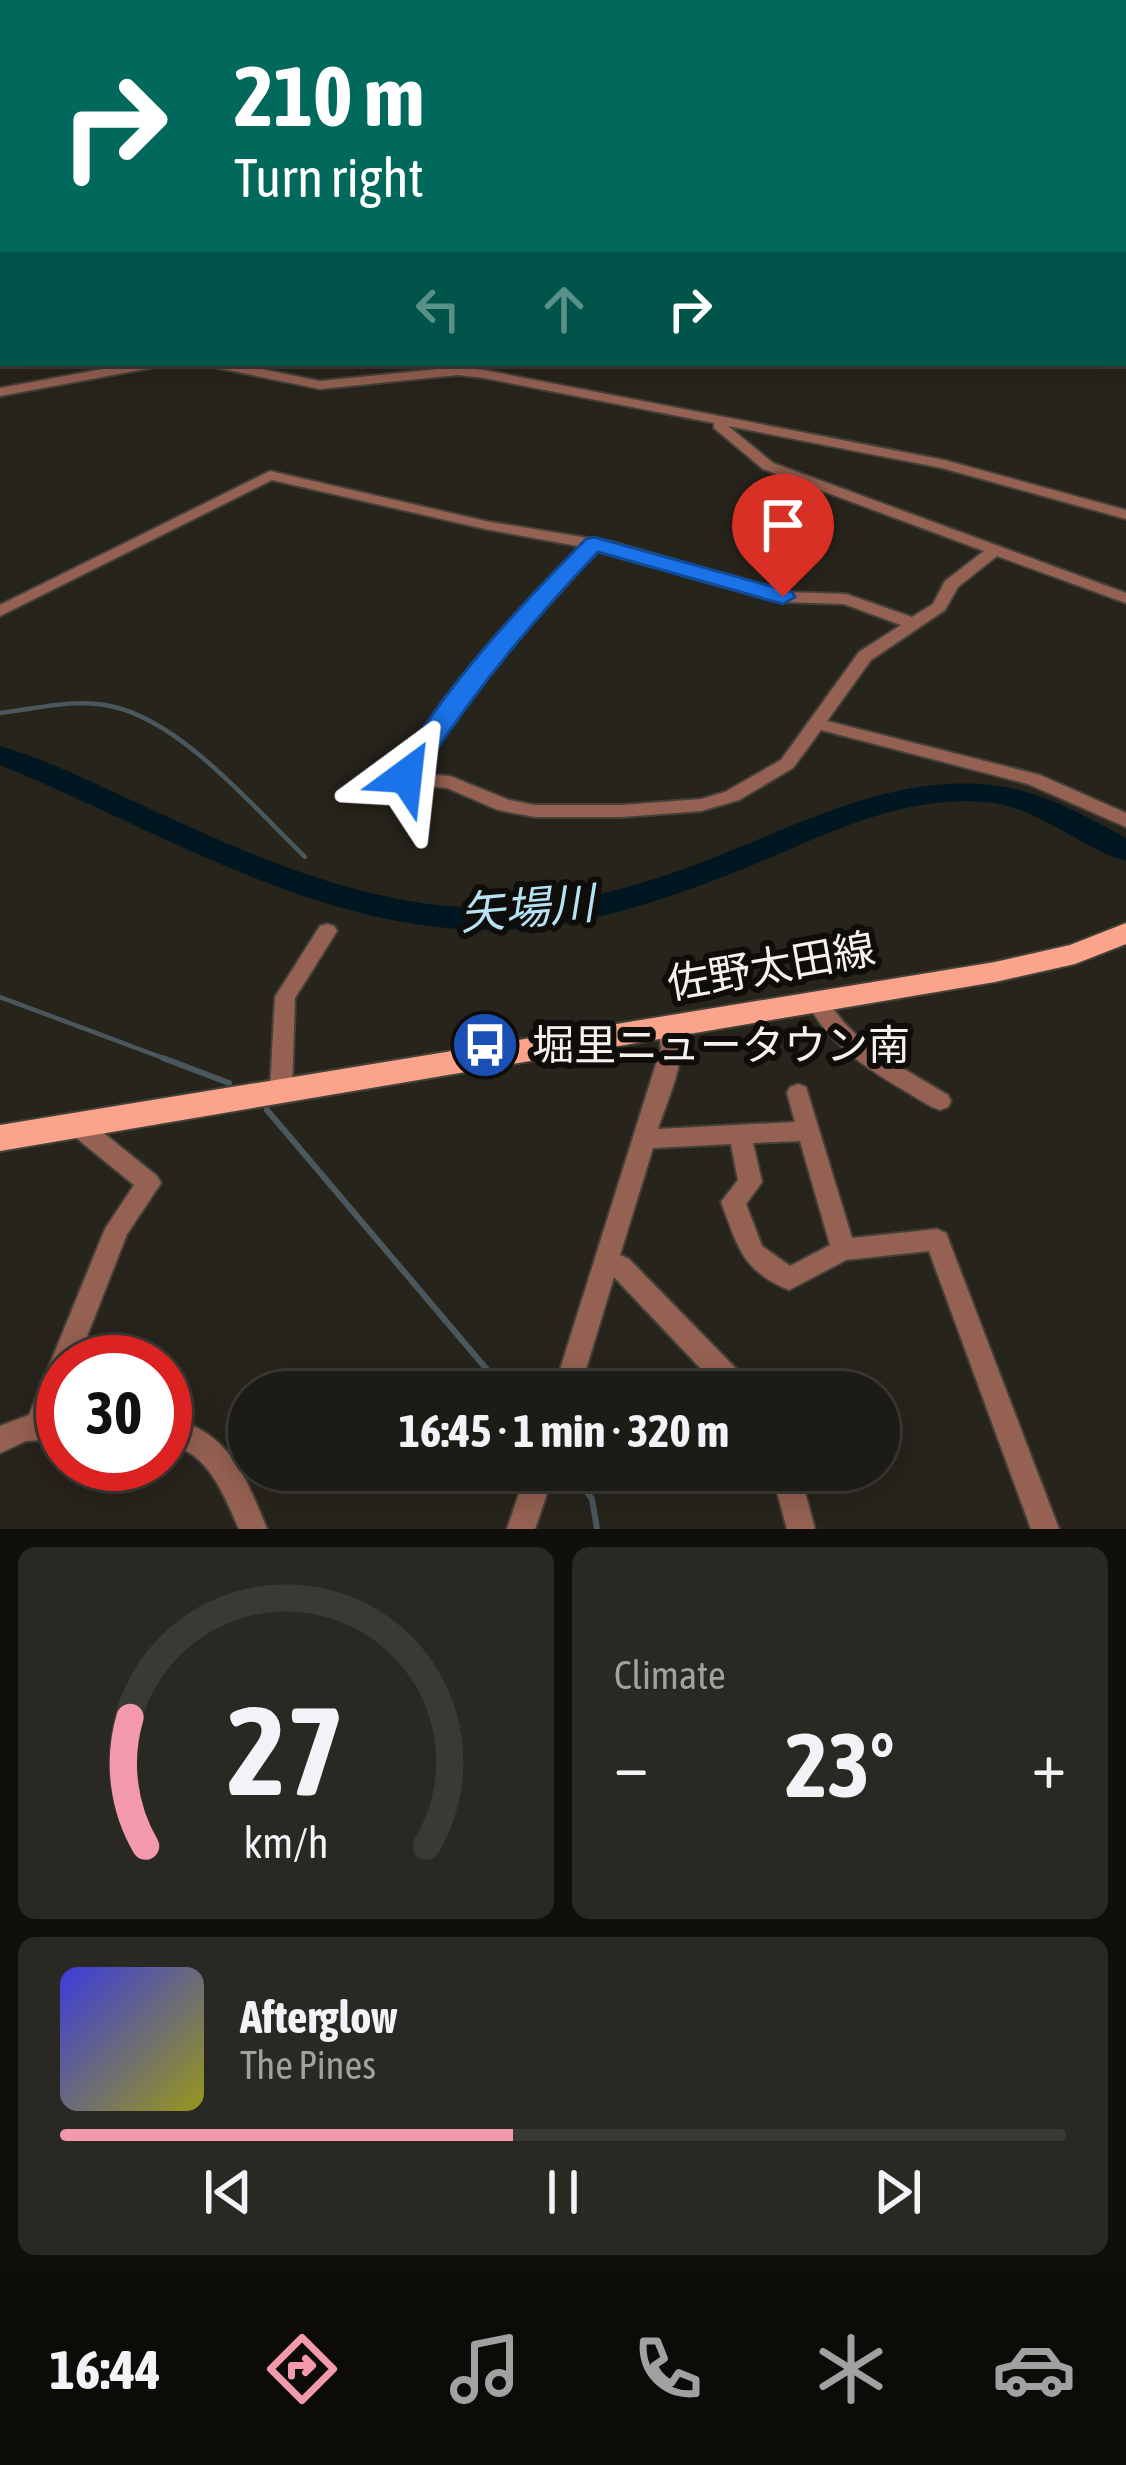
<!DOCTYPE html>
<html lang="en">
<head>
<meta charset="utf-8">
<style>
	:root { --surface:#1d1b15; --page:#2a2822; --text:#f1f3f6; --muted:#a0a1a0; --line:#3b3934; --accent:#f29aac }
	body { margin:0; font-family:"Asap Condensed","Noto Sans JP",sans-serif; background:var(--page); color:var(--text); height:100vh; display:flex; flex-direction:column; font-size:45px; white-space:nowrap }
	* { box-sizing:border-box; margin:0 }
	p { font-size:39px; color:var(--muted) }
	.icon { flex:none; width:66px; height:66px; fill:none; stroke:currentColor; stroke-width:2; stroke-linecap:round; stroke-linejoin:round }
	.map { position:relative; height:1529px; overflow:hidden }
	.side { display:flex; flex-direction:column; gap:18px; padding:18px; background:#100f0c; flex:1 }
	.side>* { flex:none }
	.banner { position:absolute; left:0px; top:0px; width:1128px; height:366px; box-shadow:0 6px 30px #0003,0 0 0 3px var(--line); background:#00695c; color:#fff; overflow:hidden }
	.speed { position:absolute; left:36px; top:1335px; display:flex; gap:24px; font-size:60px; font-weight:700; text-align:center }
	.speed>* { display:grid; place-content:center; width:156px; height:156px; border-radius:50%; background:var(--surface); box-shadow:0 6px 30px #0003,0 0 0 3px var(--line); line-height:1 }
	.speed .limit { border:18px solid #d22; background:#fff; color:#111 }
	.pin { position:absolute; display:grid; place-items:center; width:102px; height:102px; color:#fff; margin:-123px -51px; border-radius:50% 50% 50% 0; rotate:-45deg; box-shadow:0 0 12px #0007 }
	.pin .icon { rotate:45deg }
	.me { position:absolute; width:132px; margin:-66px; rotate:30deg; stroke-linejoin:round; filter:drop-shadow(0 0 9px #0008) }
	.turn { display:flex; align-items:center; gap:42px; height:252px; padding:0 36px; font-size:54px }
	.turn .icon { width:156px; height:156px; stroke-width:2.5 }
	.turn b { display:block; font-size:84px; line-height:102px }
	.lanes { display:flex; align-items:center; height:114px; padding:0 36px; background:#0003; justify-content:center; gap:60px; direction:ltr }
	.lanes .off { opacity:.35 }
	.big { font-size:90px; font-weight:700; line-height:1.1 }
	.side .widget { flex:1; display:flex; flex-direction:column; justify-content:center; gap:18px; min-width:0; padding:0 42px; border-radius:18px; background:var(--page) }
	.side .dial { align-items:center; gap:0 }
	.dial svg { height:312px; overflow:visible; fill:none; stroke:var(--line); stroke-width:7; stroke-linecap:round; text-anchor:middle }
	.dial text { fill:var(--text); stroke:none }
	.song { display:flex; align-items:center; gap:36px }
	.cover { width:144px; height:144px; border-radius:18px; background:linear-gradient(135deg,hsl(240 70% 55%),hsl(60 70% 35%)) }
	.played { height:12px; border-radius:6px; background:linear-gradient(90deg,var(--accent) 45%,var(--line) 45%) }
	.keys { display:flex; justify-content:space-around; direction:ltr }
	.heat { display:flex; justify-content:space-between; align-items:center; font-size:66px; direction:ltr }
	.side .tiles { flex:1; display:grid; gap:18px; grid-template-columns:1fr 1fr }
	.widget:last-child { grid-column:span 2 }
	.trip { position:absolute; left:228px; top:1371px; width:672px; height:120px; border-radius:60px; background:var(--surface); box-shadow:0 6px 30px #0003,0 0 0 3px var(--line); font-weight:700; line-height:120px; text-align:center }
	.menu { display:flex; height:192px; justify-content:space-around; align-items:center; background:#0c0b08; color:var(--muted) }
	.menu .icon { width:84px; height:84px }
	.menu .selected { color:var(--accent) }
	.menu b { font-size:54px; color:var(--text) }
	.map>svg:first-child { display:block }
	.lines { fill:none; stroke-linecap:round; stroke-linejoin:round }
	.stream-far2 { stroke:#4a585e; stroke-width:3 }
	.stream-far1 { stroke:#4a585e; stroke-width:4.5 }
	.stream { stroke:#4a585e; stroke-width:6 }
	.river { fill:#001620; fill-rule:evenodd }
	.minor-casing { stroke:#444139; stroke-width:4 }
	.major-casing { stroke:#444139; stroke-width:4 }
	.minor { fill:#956152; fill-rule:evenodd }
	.major { fill:#fba48b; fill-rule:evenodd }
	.route { fill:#1a73e8; stroke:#114b97; stroke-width:3 }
	.labels { text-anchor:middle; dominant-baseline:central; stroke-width:12; stroke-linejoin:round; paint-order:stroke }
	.street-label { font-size:42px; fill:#f5f2ed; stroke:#0f0d0a }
	.poi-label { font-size:42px; fill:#f5f2ed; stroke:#0f0d0a; text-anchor:start }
	.water-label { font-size:45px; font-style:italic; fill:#b6e3f4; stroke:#0f0d0a }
</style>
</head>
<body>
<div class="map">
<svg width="1126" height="1529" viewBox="0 0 1126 1529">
	<rect width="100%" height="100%" fill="#27241c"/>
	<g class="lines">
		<g class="stream-far2">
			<path d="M678,0L688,1"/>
			<path d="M777,0L789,3"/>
		</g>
		<g class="stream-far1">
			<path d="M0,713C35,709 75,698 110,706C181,720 254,808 305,857"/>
			<path d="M0,997L171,1061"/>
		</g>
		<g class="stream">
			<path d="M163,1058L229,1083"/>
			<path d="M267,1110L506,1392"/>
			<path d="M570,1470L592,1499L597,1529"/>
		</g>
		<path class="river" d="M0,746C46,759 91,782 135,802C261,860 393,922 536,905C599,898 661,879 720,855C807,821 895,775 991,785C1039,790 1084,815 1126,838V861C1080,848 1043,810 993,803C900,791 817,840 733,873C658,902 577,929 496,930C318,932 160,830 0,765Z"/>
		<defs>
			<g id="minor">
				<rect x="0" y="252" width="3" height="7"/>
				<path d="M135,363H162L156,367L0,396V388Z"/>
				<path d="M207,363H232L320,381L458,367L484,370L944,460L1126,510V519L942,468L728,426L773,463L1126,593V603L997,556L958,587L945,610L871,660L827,721L1040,775L1126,813V827L1028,784L821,730L793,768L739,800L701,811L622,817H535L498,810L447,788L402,783L399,779L429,721L530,600L583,547L485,529L272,480L0,616V605L270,471L485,521L612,542L784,592L846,594L912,617L933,604L945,581L984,551L763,469L714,428V423L484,378L458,375L320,389L213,367ZM598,549L783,602L844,604L901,625L859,652L781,760L725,792L701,799L622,805H535L509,800L450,776L420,774L443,727L542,606Z"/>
				<path d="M327,924L334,926L337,931L295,998L292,1090L289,1096L281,1099L273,1096L270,1090L275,997L320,926Z"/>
				<path d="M817,992L824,994C850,1043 902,1067 948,1095L951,1101L948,1107L940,1110L932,1107C884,1078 832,1053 806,1000L810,994Z"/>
				<path d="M669,1018L677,1020C690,1055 669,1095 658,1129L795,1122L787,1093L790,1087L798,1084L806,1087L852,1238L937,1229L946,1233L1059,1529H1031L929,1251L846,1260L789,1290C741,1270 738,1246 721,1202L738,1180L731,1144L653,1148L620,1255L629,1259L750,1383L754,1392H723L614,1277L579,1392H553L661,1048L658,1026L661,1020ZM800,1141L830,1245L790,1266L762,1246L746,1204L762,1182L753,1143Z"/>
				<path d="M77,1116L85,1118L157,1176L161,1183L127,1234L77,1362H63V1396L56,1414L63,1413V1439L26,1441L0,1453V1426L29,1415L105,1229L134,1185L69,1132L66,1125L69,1118Z"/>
				<path d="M165,1417C228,1429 245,1475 267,1529H239C223,1493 208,1451 165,1443Z"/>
				<path d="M527,1470H555L535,1529H507Z"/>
				<path d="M771,1470H799L815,1529H787Z"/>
			</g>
			<g id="major">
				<path d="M416,0L414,3H402L405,0Z"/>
				<path d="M0,232H3L0,242Z"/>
				<path d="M1126,923V944L1075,964L995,982L0,1151V1125L995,962L1070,945Z"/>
			</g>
		</defs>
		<use href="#minor" class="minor-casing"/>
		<use href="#major" class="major-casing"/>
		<use href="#minor" class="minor"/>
		<use href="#major" class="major"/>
	</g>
	<path class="route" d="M594,537L792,592L795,597L783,604L598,552C530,623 468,698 416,782H397L393,776C444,687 514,612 586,539Z"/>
	<defs>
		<symbol id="bus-disc" viewBox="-11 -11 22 22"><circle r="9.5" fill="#1a4fb4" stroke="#0f0d0a"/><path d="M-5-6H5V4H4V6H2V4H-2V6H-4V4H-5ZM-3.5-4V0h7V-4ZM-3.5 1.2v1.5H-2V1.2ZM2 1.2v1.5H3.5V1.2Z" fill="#fff"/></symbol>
	</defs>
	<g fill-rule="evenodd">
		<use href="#bus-disc" x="447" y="1007" width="76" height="76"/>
	</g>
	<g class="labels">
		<g class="street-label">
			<text transform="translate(771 966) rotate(-10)">佐野太田線</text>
		</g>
		<g class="poi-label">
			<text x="532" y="1045">堀里ニュータウン南</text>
		</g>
		<g class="water-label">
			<text transform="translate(527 908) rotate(-5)">矢場川</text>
		</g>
	</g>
</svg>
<div class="speed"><div class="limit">30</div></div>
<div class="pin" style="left:783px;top:597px;background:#d93025"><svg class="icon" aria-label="arrive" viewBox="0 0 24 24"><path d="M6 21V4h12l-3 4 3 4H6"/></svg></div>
<svg class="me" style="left:406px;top:776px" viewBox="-20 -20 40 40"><path d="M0-17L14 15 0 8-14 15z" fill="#1a73e8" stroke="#fff" stroke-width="4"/></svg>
<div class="trip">16:45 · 1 min · 320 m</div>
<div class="banner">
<div class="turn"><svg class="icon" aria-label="right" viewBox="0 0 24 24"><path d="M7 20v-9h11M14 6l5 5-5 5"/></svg><div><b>210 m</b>Turn right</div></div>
<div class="lanes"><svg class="icon off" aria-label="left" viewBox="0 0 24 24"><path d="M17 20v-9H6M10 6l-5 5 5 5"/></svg><svg class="icon off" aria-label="ahead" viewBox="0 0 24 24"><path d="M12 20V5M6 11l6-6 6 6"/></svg><svg class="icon" aria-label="right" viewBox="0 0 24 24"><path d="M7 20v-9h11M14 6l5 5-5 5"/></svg></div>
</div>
</div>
<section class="side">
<div class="tiles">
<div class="widget dial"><svg viewBox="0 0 100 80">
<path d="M14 69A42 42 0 1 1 86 69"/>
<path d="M14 69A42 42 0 0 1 10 36" stroke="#f29aac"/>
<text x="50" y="56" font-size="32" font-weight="700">27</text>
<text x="50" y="72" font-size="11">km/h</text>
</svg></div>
<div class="widget"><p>Climate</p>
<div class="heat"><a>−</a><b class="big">23°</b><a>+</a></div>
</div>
<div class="widget">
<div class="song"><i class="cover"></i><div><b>Afterglow</b><p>The Pines</p></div></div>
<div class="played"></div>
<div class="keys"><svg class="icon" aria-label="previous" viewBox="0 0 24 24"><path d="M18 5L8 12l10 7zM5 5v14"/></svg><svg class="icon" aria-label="pause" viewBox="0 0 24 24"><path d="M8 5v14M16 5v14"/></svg><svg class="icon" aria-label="next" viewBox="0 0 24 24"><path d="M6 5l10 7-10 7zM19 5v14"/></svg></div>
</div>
</div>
</section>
<nav class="menu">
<b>16:44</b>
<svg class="icon selected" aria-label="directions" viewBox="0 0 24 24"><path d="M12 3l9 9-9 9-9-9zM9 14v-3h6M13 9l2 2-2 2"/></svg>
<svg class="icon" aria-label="music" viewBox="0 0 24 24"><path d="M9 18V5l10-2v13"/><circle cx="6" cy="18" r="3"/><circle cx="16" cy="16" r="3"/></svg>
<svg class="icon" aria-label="phone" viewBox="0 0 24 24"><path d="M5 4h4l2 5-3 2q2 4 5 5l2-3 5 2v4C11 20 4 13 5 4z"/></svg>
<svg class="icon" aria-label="climate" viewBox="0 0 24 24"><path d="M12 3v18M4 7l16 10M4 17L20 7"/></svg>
<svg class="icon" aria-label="car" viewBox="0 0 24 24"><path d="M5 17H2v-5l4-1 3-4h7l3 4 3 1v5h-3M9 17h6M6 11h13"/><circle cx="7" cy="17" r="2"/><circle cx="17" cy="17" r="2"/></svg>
</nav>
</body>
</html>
